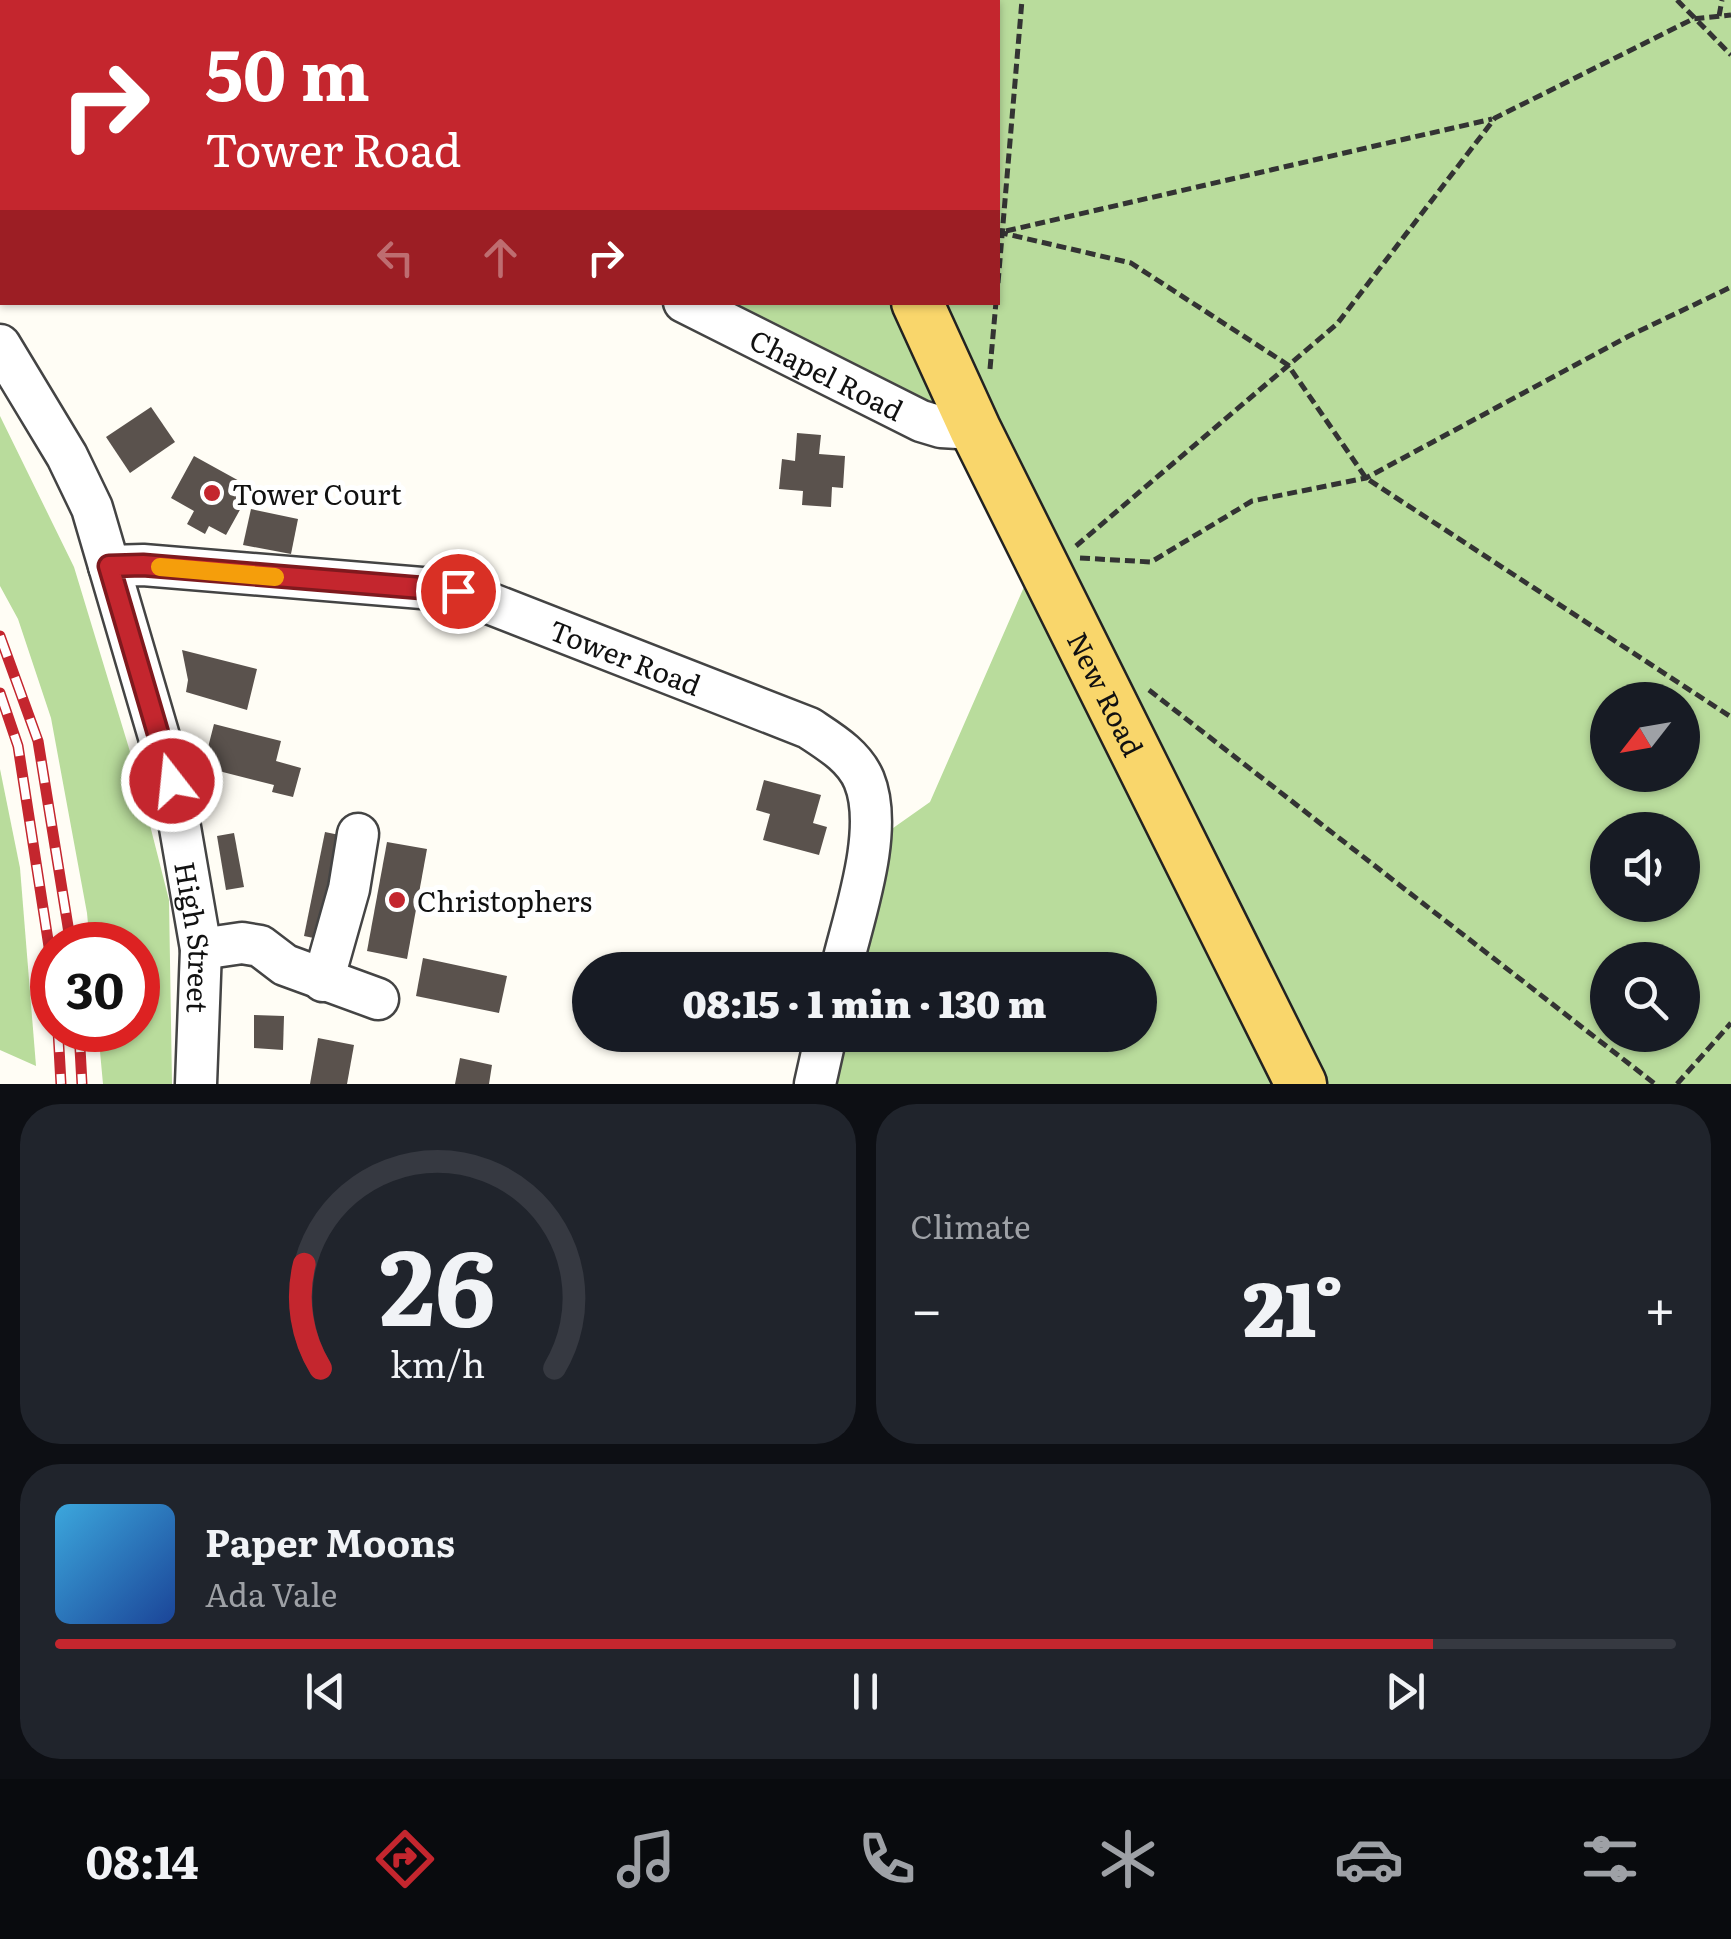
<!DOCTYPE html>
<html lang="en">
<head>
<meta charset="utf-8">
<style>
	:root { --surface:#171b24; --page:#20242c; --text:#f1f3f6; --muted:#9ea1a6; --line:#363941; --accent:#c4262e }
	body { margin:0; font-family:Literata,serif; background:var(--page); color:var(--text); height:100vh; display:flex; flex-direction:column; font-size:38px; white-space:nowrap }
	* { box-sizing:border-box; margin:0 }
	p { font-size:32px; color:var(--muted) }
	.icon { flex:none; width:55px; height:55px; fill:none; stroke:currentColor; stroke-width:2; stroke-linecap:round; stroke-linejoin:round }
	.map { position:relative; height:1084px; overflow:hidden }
	.side { display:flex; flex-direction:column; gap:20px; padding:20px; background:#0d0f14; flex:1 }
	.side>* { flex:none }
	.banner { position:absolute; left:0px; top:0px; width:1000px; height:305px; box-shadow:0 2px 8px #0004; background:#c4262e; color:#fff; overflow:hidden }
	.needle { width:65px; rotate:239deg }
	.controls { position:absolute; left:1590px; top:682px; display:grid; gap:20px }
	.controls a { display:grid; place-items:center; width:110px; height:110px; border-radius:50%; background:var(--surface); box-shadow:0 2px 8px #0004; font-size:50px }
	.speed { position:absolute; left:30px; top:922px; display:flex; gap:20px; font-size:50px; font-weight:700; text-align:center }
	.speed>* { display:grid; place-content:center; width:130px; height:130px; border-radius:50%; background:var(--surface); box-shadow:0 2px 8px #0004; line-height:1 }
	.speed .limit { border:15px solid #d22; background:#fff; color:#111 }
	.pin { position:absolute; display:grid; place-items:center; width:85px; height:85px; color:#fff; margin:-42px; border:5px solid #fff; border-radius:50%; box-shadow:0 2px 10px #0007 }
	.me { position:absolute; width:110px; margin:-55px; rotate:344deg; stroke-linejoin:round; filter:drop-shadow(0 0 8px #0008) }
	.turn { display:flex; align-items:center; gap:35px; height:210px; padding:0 40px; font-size:45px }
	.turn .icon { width:130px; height:130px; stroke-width:2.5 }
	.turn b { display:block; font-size:70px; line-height:85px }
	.lanes { display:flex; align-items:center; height:95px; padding:0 40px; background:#0003; justify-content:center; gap:50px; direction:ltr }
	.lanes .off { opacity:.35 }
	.big { font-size:75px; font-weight:800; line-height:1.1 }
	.side .card { flex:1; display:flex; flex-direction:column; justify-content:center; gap:15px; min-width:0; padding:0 35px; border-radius:40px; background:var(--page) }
	.side .dial { align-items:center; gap:0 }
	.dial svg { height:260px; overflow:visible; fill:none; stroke:var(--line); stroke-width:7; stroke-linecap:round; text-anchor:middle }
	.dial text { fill:var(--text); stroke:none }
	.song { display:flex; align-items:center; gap:30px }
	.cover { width:120px; height:120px; border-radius:15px; background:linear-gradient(135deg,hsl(200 70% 55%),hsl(220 70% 35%)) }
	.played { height:10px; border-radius:5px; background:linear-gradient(90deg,var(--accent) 85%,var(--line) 85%) }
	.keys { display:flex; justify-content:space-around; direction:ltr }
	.heat { display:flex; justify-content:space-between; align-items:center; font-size:55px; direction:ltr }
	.side .tiles { flex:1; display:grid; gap:20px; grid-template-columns:1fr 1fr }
	.card:last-child { grid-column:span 2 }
	.trip { position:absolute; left:572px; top:952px; width:585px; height:100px; border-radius:50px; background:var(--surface); box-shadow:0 2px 8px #0004; font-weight:800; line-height:100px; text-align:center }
	.tabs { display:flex; height:160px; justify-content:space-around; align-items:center; background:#090b0e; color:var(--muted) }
	.tabs .icon { width:70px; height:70px }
	.tabs .active { color:var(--accent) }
	.tabs b { font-size:45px; color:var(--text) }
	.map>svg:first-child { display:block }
	.forest { fill:#b9dc9c; fill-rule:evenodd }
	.building { fill:#5a524d }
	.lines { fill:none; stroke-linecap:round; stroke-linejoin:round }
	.minor-casing { stroke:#444; stroke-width:45 }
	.major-casing { stroke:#222; stroke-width:55 }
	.path { stroke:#333; stroke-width:5; stroke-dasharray:10 5; stroke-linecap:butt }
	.minor { stroke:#fff; stroke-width:40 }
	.major { stroke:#f9d66b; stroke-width:50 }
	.rail-casing { stroke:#c4262e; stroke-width:11 }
	.rail { stroke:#fff; stroke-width:8; stroke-dasharray:22; stroke-linecap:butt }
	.route-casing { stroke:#7f191e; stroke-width:25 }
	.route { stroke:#c4262e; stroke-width:18 }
	.slow { stroke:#f59e0b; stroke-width:18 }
	.poi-dot { fill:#c4262e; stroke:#fff; stroke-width:4 }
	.labels { text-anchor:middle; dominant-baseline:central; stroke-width:10; stroke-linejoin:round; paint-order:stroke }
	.street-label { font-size:28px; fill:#111; stroke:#fff }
	.poi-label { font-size:28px; fill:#111; stroke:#fff; text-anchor:start }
</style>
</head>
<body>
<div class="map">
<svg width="1731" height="1084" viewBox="0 0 1731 1084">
	<rect width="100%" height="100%" fill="#fffdf5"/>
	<g class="forest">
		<path d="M260,0H1731V1084H815L826,1035H1140V970H841L869,845L930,802L1038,555L975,429L684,303L998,302V2H260ZM1608,700H1682V775H1608ZM1608,830H1682V905H1608ZM1608,960H1682V1035H1608Z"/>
		<path d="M0,416L74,567L138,778L169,900L172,1084H103L98,1030H138V945H90L87,913L51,718L18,619L0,586Z"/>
		<path d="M0,769L20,868L36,1066L0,1050Z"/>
	</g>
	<g class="building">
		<path d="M151,407L175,442L130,473L106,437Z"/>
		<path d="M797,433L821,435L819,454L845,456L843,488L832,487L831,507L802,505L803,491L779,489L782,459L795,461Z"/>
		<path d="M194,456L252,488L226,535L209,526L205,534L187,524L194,511L171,498Z"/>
		<path d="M251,509L298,519L291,554L243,545Z"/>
		<path d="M182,650L257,669L247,710L186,692L188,680Z"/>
		<path d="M214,724L281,741L276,761L301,768L293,797L272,792L274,785L203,767Z"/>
		<path d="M764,780L821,795L813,823L827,827L819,855L763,840L770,814L756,810Z"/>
		<path d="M325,832L349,837L328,941L304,936Z"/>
		<path d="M234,833L244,887L226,890L217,836Z"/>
		<path d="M387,842L427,849L407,959L367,951Z"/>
		<path d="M423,958L507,976L499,1013L416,996Z"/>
		<path d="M254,1015L284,1016L283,1050L254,1048Z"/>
		<path d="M318,1038L354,1045L347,1084H310Z"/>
		<path d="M460,1058L492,1065L489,1084H455Z"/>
	</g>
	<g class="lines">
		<defs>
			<g id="minor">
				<path d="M117,0L121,2"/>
				<path d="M0,262L2,254"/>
				<path id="s1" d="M684,302L921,421L941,427L975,429"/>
				<path id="s2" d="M0,345L67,456L92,508L172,781L201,949L196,1084"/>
				<path id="s3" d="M109,566L143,565L458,591L809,728C830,742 854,756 864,780C885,831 853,918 841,970"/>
				<path d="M201,949L242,943L260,946L285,965L378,999"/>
				<path d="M323,981L349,889L358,834"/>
				<path d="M815,1084L826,1035"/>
			</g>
			<g id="major">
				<path d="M779,0L780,2"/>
				<path id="s4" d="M917,302L975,429L1301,1084"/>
			</g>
		</defs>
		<use href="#minor" class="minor-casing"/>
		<use href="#major" class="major-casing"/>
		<g class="path">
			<path d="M366,0L367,2"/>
			<path d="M441,0V2"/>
			<path d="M1677,0L1731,55"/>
			<path d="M1719,16L1722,0"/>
			<path d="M1006,231L1492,119"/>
			<path d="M998,232L1131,263L1288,365L1366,478L1731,717"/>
			<path d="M998,283L1022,0"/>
			<path d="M990,369L996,302"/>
			<path d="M1076,546L1337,324L1495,118L1693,19L1731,15"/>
			<path d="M1080,558L1151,562L1252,501L1366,478L1629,336L1731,287"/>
			<path d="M1149,690L1655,1084"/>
			<path d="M1677,1084L1731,1023"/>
		</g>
		<use href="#minor" class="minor"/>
		<use href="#major" class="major"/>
		<defs>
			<g id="rail">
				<path d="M0,636L38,741L71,945"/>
				<path d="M0,693L18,746L52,966"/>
				<path d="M58,1030L61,1084"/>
				<path d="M79,1030L82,1084"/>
			</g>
		</defs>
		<use href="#rail" class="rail-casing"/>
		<use href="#rail" class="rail"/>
	</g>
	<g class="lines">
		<defs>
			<path id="route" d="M172,781L109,566L143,565L458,591"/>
		</defs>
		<use href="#route" class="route-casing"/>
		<use href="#route" class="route"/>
		<path class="slow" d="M160,567L275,577"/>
	</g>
	<g class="poi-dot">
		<circle cx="212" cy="493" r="10"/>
		<circle cx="397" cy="900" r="10"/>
	</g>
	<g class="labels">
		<g class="street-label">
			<text stroke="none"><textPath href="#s1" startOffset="160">Chapel Road</textPath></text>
			<text stroke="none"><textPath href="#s3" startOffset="530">Tower Road</textPath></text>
			<text stroke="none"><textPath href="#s4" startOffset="435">New Road</textPath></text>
			<text stroke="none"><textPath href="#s2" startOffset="630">High Street</textPath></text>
		</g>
		<g class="poi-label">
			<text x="232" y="493">Tower Court</text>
			<text x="417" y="900">Christophers</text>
		</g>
	</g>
</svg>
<div class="controls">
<a><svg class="needle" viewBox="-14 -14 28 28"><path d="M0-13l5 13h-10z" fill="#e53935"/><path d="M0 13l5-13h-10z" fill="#9ea1a6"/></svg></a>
<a><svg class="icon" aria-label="sound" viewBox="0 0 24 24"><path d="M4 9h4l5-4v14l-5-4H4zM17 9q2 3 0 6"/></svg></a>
<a><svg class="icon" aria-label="search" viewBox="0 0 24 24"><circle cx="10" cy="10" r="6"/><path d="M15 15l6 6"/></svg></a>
</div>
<div class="speed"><div class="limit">30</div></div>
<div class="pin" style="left:458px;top:591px;background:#d93025"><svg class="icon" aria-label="arrive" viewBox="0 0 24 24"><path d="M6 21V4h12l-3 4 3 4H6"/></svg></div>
<svg class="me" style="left:172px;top:781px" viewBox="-20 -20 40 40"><circle r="17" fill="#c4262e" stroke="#fff" stroke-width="3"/><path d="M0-11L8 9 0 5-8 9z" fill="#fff"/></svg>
<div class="trip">08:15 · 1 min · 130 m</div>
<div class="banner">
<div class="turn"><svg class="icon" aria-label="right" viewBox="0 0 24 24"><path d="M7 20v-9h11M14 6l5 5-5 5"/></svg><div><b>50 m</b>Tower Road</div></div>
<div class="lanes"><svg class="icon off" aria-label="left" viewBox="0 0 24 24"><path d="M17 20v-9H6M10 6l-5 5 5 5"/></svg><svg class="icon off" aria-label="ahead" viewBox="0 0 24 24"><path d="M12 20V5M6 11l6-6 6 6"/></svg><svg class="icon" aria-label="right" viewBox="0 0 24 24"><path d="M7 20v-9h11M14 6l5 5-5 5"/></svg></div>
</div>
</div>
<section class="side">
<div class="tiles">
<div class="card dial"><svg viewBox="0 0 100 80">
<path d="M14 69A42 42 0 1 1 86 69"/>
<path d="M14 69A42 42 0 0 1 9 37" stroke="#c4262e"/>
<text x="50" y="56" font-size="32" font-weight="700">26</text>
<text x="50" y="72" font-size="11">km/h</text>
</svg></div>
<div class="card"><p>Climate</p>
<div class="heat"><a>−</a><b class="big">21°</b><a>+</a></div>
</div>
<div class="card">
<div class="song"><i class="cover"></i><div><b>Paper Moons</b><p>Ada Vale</p></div></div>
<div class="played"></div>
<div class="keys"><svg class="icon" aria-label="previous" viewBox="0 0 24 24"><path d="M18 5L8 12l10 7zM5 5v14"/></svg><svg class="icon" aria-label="pause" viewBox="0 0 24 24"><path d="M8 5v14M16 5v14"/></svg><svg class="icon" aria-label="next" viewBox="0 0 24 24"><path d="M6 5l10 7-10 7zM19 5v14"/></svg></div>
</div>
</div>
</section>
<nav class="tabs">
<b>08:14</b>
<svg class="icon active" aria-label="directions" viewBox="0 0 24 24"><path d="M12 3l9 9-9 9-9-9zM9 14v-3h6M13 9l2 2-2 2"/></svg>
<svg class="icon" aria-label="music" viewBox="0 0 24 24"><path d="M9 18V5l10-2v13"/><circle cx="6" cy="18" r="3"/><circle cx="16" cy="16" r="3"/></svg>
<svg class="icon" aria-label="phone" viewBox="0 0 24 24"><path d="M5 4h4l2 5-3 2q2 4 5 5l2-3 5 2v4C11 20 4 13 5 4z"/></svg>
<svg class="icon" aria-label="climate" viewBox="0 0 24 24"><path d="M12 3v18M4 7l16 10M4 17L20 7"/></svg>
<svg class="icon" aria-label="car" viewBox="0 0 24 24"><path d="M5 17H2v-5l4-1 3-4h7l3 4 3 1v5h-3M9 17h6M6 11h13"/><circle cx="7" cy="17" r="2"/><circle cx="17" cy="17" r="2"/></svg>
<svg class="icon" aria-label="filters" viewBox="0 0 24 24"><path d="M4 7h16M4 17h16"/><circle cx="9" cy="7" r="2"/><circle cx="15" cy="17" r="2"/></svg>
</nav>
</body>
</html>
